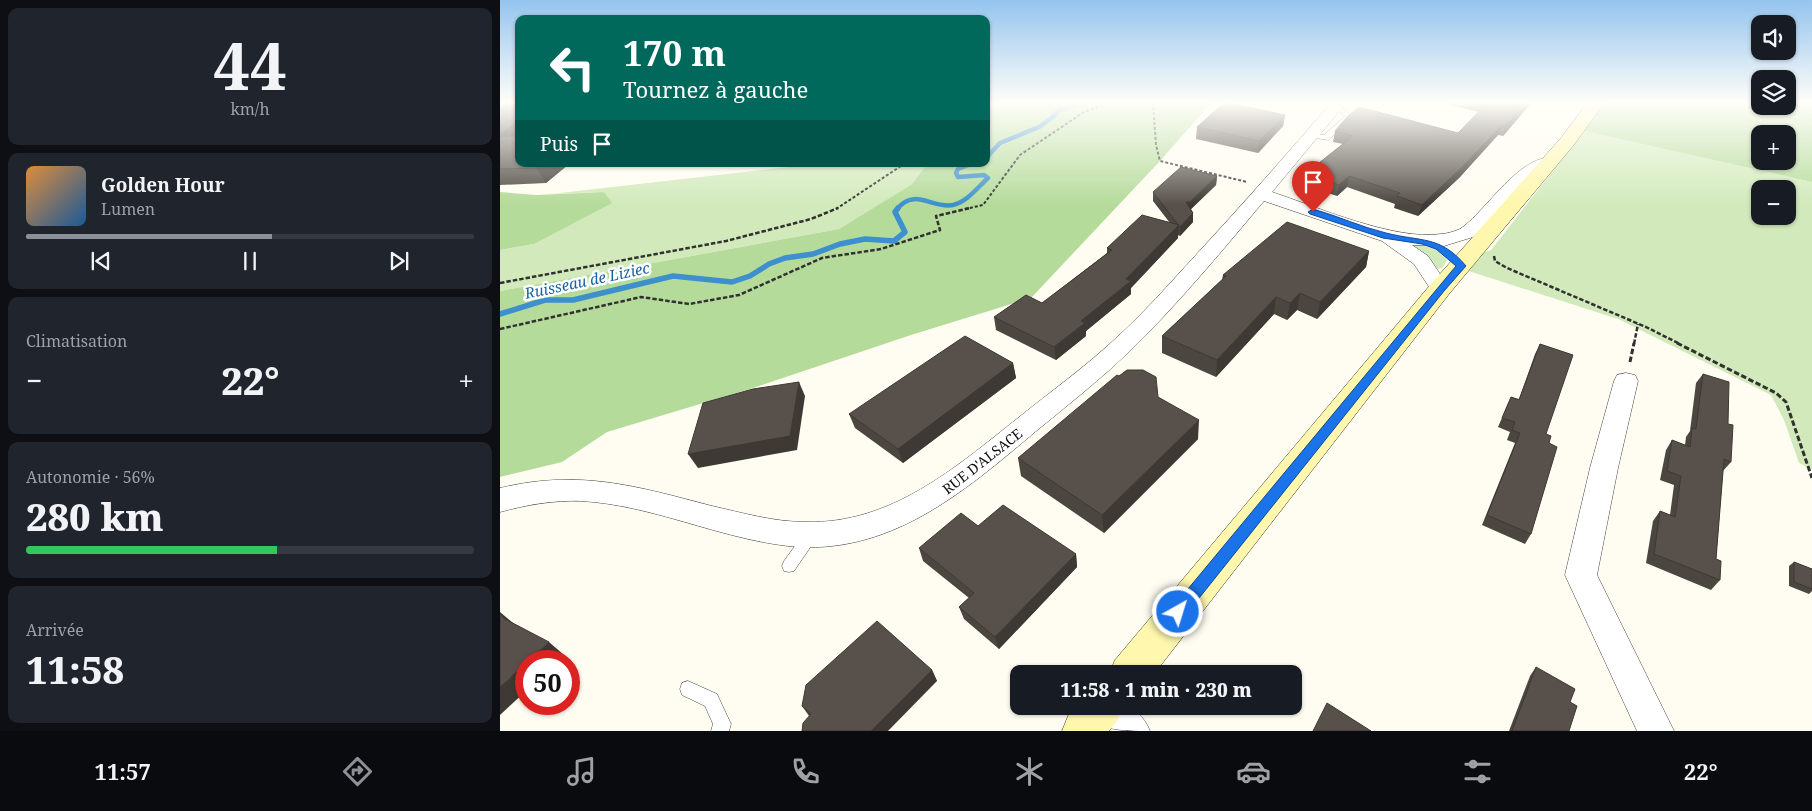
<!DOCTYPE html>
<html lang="fr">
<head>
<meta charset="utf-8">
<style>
	:root { --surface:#171b24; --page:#20242c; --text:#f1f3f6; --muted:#9ea1a6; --line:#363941; --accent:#8c9099 }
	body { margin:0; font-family:"Noto Serif",serif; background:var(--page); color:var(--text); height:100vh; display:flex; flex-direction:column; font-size:19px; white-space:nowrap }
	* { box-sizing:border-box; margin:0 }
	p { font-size:16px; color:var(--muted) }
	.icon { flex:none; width:28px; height:28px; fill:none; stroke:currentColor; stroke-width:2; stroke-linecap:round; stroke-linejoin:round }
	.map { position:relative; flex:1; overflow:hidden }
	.side { display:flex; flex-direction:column; gap:8px; padding:8px; background:#0d0f14; width:500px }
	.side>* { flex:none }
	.banner { position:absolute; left:15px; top:15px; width:475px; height:152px; border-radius:10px; box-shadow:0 1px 4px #0004; background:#00695c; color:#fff; overflow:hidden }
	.fabs { position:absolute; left:1251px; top:15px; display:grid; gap:10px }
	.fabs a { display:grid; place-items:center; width:45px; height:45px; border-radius:10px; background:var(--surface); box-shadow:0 1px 4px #0004; font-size:25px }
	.speed { position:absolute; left:15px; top:650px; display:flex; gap:10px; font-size:25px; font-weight:700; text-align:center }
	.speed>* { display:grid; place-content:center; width:65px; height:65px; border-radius:50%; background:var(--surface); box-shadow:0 1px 4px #0004; line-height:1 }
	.speed .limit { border:8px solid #d22; background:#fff; color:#111 }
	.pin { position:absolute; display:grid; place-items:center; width:42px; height:42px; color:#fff; margin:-51px -21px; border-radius:50% 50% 50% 0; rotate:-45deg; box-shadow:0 0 5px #0007 }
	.pin .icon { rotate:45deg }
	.me { position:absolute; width:55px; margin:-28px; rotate:39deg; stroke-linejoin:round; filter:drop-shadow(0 0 4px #0008) }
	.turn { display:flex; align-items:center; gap:18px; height:105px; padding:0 25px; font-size:22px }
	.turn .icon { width:65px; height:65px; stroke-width:2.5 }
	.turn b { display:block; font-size:35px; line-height:42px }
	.then { display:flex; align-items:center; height:48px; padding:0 25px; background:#0003; gap:10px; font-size:19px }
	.big { font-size:38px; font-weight:800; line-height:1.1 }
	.side .card { flex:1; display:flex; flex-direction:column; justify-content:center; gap:8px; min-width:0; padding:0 18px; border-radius:10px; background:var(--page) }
	.side .dial { align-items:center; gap:0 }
	.dial b { font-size:65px; line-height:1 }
	.song { display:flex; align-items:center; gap:15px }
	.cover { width:60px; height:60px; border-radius:8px; background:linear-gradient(135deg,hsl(30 70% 55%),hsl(210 70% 35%)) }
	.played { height:5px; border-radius:2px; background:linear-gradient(90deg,var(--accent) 55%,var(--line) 55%) }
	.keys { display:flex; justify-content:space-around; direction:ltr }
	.heat { display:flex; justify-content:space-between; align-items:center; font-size:28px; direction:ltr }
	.charge { height:8px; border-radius:4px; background:linear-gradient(90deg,#34c759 56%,var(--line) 0) }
	.trip { position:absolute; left:510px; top:665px; width:292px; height:50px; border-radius:10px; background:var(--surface); box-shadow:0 1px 4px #0004; font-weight:800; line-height:50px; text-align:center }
	.menu { display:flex; height:80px; justify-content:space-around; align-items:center; background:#090b0e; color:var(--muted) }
	.menu .icon { width:35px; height:35px }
	.menu .selected { color:var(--accent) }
	.menu b { font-size:22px; color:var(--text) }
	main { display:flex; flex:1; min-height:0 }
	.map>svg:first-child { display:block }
	.green { fill:#d2eabb; fill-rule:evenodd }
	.forest { fill:#b5db9a; fill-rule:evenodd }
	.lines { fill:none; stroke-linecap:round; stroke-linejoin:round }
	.stream-far1 { stroke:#3d90cd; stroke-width:4.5 }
	.stream { stroke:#3d90cd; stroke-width:5.5 }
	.lane-casing { stroke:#424242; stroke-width:1 }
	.street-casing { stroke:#424242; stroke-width:1 }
	.secondary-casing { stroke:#313131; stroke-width:1 }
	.path-far2 { stroke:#313131; stroke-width:2; stroke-dasharray:3 2; stroke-linecap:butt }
	.path-far1 { stroke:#313131; stroke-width:2.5; stroke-dasharray:4.5 2; stroke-linecap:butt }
	.path { stroke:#313131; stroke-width:3; stroke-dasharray:5.5 2.5; stroke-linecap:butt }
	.lane { fill:#fff; fill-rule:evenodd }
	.street { fill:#fff; fill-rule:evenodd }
	.secondary { fill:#fef7ad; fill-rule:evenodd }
	.wall { fill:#4c4640 }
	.shaded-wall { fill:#3e3934 }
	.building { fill:#58514b; stroke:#3e3934 }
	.route { fill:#1a73e8; stroke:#114b97 }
	.labels { text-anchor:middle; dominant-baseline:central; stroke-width:5; stroke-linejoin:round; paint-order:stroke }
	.street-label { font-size:14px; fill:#0f0f0f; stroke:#fff }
	.water-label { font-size:15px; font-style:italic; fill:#1862a2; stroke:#fff }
</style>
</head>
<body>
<main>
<section class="side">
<div class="card dial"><b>44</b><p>km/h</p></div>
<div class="card">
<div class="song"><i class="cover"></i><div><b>Golden Hour</b><p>Lumen</p></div></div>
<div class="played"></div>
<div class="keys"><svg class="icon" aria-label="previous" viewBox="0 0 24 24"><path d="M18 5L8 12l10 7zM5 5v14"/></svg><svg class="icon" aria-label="pause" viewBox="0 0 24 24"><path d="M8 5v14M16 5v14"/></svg><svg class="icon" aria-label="next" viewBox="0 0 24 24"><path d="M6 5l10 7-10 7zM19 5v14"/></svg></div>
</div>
<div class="card"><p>Climatisation</p>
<div class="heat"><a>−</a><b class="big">22°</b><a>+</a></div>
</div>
<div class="card"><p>Autonomie · 56%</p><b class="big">280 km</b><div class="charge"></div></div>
<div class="card"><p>Arrivée</p><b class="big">11:58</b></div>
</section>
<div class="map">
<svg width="1312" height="731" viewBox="0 0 1312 731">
	<rect width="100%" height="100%" fill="#fffdf1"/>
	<g class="green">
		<path d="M1084,131L1312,182V469L1299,463L1284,420L1271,395L1118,319L950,265L991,250ZM1260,189H1288V216H1260Z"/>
		<path d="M315,164H427L412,184L339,229L0,291V250L34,244L103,192L51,194Z"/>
		<path d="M906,241L936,249L947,260L943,267L938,269L934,267Z"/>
	</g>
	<g class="forest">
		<path d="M496,102H712L660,161L531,298L411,335L250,389L107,432L62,462L0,477V291L339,229L412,184L427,164H486V109Z"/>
		<path d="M1106,102H1260V106H1288V102H1312V182L1084,131ZM1260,134H1288V161H1260Z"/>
		<path d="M0,192L36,195L104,192L112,203L34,244L0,250Z"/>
	</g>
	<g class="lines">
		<g class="stream-far1">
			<path d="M486,158L500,143L539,127L553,117L559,110L585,102"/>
			<path d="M397,209C415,187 432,209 453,205C467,202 478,187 488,178L484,175L458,177L456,173L458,169L471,164"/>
		</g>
		<path class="stream" d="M0,314L45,300H73L173,276L232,282L250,276L269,264L285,258L313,254L340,244L365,239L394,241L405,232L395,212L398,208"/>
		<defs>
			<g id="lane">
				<path d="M834,105H838L852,116L829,140L808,137L807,135L811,133L824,135L845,116L834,107Z"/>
				<path d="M311,529L316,531L318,535L316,539L294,571L289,572L284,571L282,566L284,561L306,531Z"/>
				<path d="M188,681L217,694L231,724L229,731H211L213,724L205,706L182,695L180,689L182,683Z"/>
			</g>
			<g id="street">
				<path d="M832,102H847L772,192C817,207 895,241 941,234C947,234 955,231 960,229C985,213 1022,150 1055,159L1057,162L1055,165L1039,172L973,237L944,246L912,245L928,256L950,289L947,293L940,295L933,293L914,264L882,241L764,201C721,252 679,303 631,350C601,379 568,405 535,432C464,492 388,557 288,546C218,538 152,505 81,501C53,500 26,505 0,512V488C79,469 136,486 212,506C243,513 274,522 306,522C391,524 455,468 518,418C550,392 584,368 615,339C644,313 669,284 695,256C742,205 787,154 832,102Z"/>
				<path d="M1126,373L1135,375L1138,381L1118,468L1097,575L1174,731H1137L1065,575L1090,468L1114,381L1117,375Z"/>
				<path d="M583,706C612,706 637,699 650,731C622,731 595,731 582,709Z"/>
			</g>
			<g id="secondary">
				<path d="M1088,102H1105L1073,146L949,294L654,674H609L615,660L931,284L1061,138Z"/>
				<path d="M575,706H623L617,721L609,731H562L568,716Z"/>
			</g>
		</defs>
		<use href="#lane" class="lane-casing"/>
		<use href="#street" class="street-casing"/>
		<use href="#secondary" class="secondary-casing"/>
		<g class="path-far2">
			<path d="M653,102L656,145L660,161L747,182"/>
			<path d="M336,209L404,164"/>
			<path d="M465,209L483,205L520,155L584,112L611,102"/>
		</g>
		<g class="path-far1">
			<path d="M994,256L995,261L1007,268L1146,327L1180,344"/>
			<path d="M0,283L226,241L311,219L338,208"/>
			<path d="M0,329L141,297L189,304L239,295L322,258L381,249L440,230L436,216L470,208"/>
			<path d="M1134,344L1138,324"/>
		</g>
		<g class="path">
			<path d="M1177,343L1276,393L1286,402L1312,478"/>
			<path d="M1130,362L1134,343"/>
		</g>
		<use href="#lane" class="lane"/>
		<use href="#street" class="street"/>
		<use href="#secondary" class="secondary"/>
	</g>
	<g class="wall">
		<path d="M0,102L19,164H69L46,183L0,185Z"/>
		<path d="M950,102H1032L1003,136L998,135L959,178L918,216L894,208L895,204L847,187L837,196L804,185L805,174L843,144L833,142L835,131L958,133L979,112L950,105Z"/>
		<path d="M785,115L783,126L758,153L696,139L697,127Z"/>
		<path d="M717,176L716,185L690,210L693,213V222L680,236L678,235V238L631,288V294L586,331V336L556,360L496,330L494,317L542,303L607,253V248L670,223L653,201V192Z"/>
		<path d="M869,251L866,267L817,319L797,310L787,320L774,314L716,377L662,353V336L722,280L723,275Z"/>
		<path d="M1040,344L1046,434L1049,443L1031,534L1025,544L982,525L1015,443L1007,440L1010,432L998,427L1011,397L1019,399L1035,354Z"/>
		<path d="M513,363L516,378L403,463L355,428L349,414Z"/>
		<path d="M1203,374L1228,424L1231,462L1223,471L1216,559L1220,580L1211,590L1146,563L1153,521L1160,511L1170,515L1174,485L1160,480L1166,450L1172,440L1185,445L1186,437L1190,431L1196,383Z"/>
		<path d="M658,397L698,439L604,533L521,476L518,458Z"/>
		<path d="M478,526L576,554L577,567L499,649L464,619L459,607L469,598L423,561L419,548Z"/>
		<path d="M1294,562L1312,569V591L1309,594L1289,586V566Z"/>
		<path d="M1036,667L1070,702L1069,731H1009L1030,676Z"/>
		<path d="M432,670L437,681L309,716L302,706Z"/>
	</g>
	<g class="shaded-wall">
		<path d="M1027,102H1032L1003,136L1006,126Z"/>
		<path d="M785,115L783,126L758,153L759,141Z"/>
		<path d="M19,120V141L0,143V134Z"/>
		<path d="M1002,125L998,135L959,178L918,216L922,205Z"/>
		<path d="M42,164H69L46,183L37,168Z"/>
		<path d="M717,176L716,185L689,211L686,202Z"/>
		<path d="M849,176L847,187L837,196L839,185Z"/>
		<path d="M693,213V222L680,236V227Z"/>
		<path d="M679,225L678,238L631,288V294L586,331V336L556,360L554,347Z"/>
		<path d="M869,251L866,267L817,319L820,302Z"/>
		<path d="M800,293L797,310L787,320L790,303Z"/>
		<path d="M776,297L774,314L716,377L717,360Z"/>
		<path d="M513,363L516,378L403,463L398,449Z"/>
		<path d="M299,382L305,396L297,450L198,468L188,454Z"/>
		<path d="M699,420L698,439L604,533L602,515Z"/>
		<path d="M576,554L577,567L499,649L495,637Z"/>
		<path d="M0,612L13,623L18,631L3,618L0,614Z"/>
		<path d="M49,642L64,655L58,661H28Z"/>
		<path d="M26,663V691L0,715V687Z"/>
		<path d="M432,670L437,681L388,731H371Z"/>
	</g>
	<g class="building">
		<path d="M0,102H19V120L0,134Z"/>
		<path d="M725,102L785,115L759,141L697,127Z"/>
		<path d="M983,102H1027L1006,126L1002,125L963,166L922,205L897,196L900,193L849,176L839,185L805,174L853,136L835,131L848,116L859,107L958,133L987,103Z"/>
		<path d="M19,136V164H42L37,168L0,169V137Z"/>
		<path d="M681,167L717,176L690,202H686L693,213L680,227L653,192Z"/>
		<path d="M642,215L679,225L626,279L631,281L581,321L585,323L554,347L494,317L526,295L542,303L612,250L607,248Z"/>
		<path d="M787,222L869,251L820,302L800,293L790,303L776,297L717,360L662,336L726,276L723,275Z"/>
		<path d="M465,336L513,363L398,449L349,414Z"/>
		<path d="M1040,344L1073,355L1046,434L1051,436L1049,443L1057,447L1031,534L987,515L1020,433L1012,430L1015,422L1002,418L1011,397L1019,400Z"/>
		<path d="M627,370H643L656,377L658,397L699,420L602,515L518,458L617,375L619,376Z"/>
		<path d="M1203,374L1229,382L1228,424L1233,425L1231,462L1224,459L1216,559L1221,561L1220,580L1154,554L1160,511L1175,517L1181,476L1167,471L1172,440L1190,447L1192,428L1196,429Z"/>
		<path d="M299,382L290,436L188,454L203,403L253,389Z"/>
		<path d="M503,505L576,554L495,637L459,607L474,593L419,548L461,513L478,526Z"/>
		<path d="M1294,562L1312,569V589L1294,582Z"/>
		<path d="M0,614L3,618L49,642L28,661H26V663L0,687Z"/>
		<path d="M377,621L432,670L371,731H302L303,723L311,714L302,706L306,685Z"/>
		<path d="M1036,667L1075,689L1070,702L1077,706L1069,731H1012Z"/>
		<path d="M827,703L871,731H813Z"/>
	</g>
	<linearGradient id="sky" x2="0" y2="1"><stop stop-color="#94c4ee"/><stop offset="0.5" stop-color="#fffef9"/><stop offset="1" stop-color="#fffef9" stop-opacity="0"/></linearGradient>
	<rect width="1312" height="205" fill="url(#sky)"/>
	<path class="route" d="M813,209C838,216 861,227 886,233C921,242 940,235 966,266L944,291L684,617L678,619L673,617L671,612L673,607L956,266L936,249L922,244L883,238L810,214L808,212Z"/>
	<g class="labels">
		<g class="street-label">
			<text transform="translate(482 461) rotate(-38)">RUE D'ALSACE</text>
		</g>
		<g class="water-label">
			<text transform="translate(87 280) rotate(-12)">Ruisseau de Liziec</text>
		</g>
	</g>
</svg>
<div class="fabs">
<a><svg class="icon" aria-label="sound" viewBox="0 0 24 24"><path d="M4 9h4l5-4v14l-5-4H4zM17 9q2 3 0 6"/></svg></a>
<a><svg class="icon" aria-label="layers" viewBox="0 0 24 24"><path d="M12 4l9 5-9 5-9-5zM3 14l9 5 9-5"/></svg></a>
<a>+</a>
<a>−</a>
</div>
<div class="speed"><div class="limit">50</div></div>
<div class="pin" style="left:813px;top:212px;background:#d93025"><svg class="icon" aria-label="arrive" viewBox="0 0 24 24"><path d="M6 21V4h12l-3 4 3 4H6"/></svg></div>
<svg class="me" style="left:678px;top:612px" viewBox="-20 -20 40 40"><circle r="17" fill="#1a73e8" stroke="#fff" stroke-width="3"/><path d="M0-11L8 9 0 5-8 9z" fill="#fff"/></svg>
<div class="trip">11:58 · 1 min · 230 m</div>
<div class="banner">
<div class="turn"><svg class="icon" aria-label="left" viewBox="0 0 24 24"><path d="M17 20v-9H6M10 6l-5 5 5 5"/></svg><div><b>170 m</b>Tournez à gauche</div></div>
<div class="then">Puis<svg class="icon" aria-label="arrive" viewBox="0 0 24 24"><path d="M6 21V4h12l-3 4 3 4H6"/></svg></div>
</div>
</div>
</main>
<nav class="menu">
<b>11:57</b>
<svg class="icon selected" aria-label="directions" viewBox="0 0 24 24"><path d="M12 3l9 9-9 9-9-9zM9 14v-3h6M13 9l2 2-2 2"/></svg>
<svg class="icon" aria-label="music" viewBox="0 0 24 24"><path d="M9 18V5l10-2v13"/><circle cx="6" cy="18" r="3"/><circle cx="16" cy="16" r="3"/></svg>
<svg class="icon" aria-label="phone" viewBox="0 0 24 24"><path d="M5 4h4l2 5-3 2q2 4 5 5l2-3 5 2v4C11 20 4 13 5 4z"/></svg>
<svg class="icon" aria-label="climate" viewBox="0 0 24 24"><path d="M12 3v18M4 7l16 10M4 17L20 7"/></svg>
<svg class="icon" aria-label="car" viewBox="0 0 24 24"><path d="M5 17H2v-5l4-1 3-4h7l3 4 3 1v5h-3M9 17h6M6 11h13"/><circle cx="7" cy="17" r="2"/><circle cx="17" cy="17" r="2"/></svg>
<svg class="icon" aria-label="filters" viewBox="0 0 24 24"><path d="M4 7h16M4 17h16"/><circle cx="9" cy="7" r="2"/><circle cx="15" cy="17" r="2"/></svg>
<b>22°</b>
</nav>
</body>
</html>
